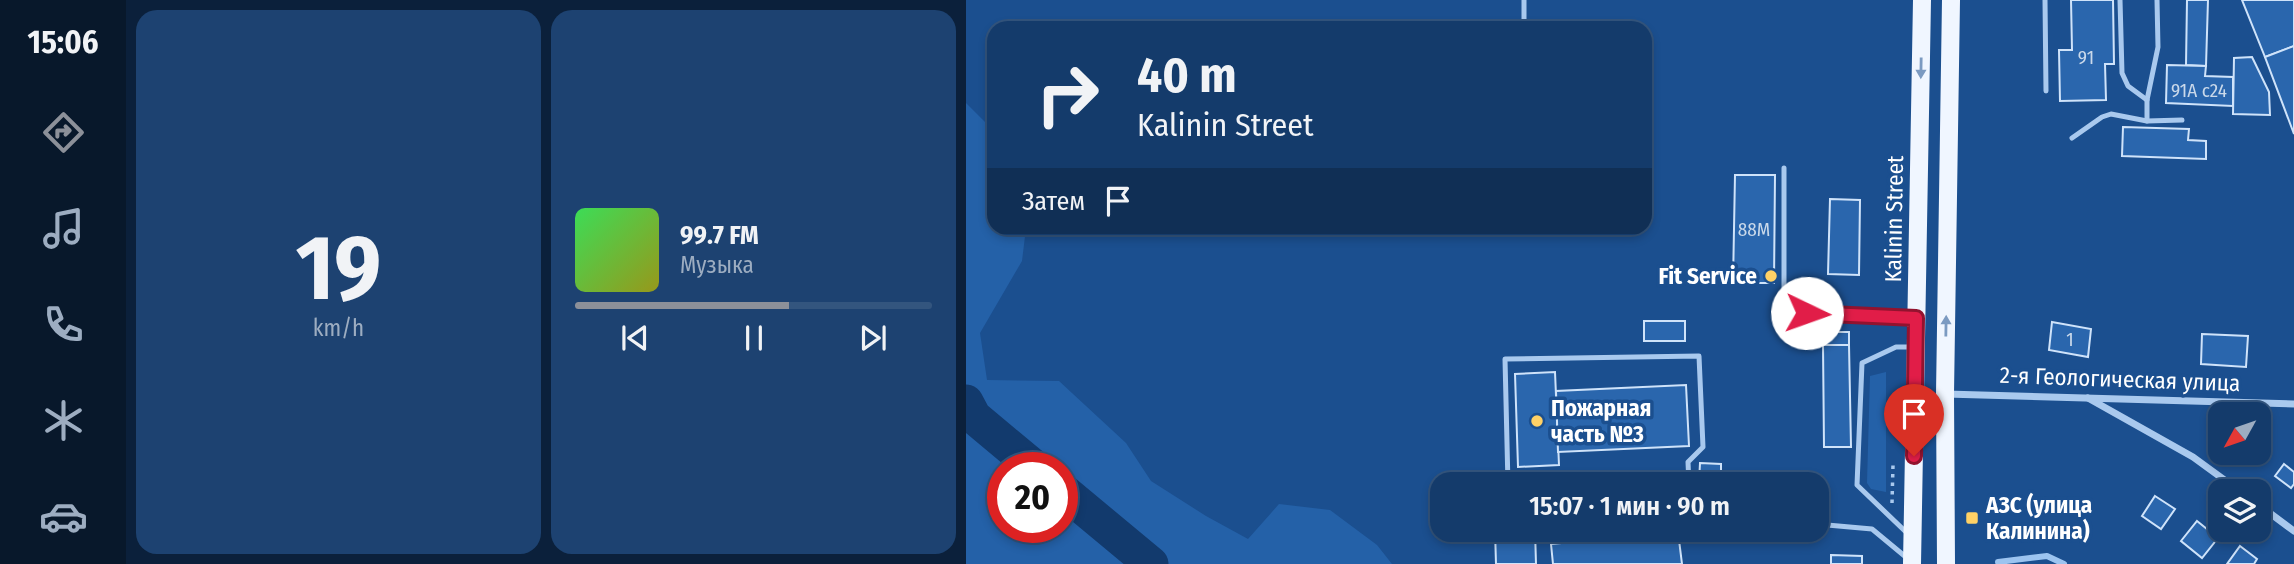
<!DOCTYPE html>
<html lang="ru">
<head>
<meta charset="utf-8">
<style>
	:root { --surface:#143b6b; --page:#1d4271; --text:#f1f3f6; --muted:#9dadc1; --line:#33557e; --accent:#8c9099 }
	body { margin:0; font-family:"Fira Sans Condensed",sans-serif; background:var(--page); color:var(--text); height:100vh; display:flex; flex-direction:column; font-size:26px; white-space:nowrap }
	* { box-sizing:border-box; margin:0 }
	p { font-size:23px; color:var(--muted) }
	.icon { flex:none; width:38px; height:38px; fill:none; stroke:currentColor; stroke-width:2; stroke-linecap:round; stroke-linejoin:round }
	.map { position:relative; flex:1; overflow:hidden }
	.details { display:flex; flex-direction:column; gap:10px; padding:10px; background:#0b203b; width:840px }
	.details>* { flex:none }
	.banner { position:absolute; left:21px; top:21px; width:665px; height:214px; border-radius:21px; box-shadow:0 4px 10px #0003,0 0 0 2px var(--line); background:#143b6b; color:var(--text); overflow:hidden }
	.needle { width:46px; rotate:230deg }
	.buttons { position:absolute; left:1242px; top:402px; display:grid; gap:14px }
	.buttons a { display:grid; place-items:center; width:63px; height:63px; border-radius:14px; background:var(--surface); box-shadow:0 4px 10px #0003,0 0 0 2px var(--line); font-size:35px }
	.speed { position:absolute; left:21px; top:452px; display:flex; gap:14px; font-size:35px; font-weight:700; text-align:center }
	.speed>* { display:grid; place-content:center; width:91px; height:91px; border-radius:50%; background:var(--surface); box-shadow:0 4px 10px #0003,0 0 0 2px var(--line); line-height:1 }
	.speed .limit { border:10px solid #d22; background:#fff; color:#111 }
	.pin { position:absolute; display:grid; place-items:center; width:60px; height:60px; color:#fff; margin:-72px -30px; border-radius:50% 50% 50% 0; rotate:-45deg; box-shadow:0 0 7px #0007 }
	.pin .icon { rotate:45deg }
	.me { position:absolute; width:77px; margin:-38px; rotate:93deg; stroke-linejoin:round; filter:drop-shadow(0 0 5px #0008) }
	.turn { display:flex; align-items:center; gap:24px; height:147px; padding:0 35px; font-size:32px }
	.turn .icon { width:91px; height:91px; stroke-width:2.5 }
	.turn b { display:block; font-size:49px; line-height:60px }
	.then { display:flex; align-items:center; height:66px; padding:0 35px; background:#0003; gap:14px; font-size:26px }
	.details .card { flex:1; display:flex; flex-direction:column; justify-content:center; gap:10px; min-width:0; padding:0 24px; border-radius:21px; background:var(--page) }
	.details .dial { align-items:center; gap:0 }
	.dial b { font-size:91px; line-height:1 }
	.song { display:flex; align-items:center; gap:21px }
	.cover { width:84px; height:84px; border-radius:10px; background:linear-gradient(135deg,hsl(130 70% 55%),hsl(60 70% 35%)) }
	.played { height:7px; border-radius:4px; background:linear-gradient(90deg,var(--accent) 60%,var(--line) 60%) }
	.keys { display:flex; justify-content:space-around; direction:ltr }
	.details .tiles { flex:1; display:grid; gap:10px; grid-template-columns:repeat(2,1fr) }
	.trip { position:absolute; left:464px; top:472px; width:399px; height:70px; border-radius:21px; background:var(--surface); box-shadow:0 4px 10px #0003,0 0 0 2px var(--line); font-weight:600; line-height:70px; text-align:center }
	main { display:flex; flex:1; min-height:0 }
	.tabs { display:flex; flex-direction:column; width:126px; justify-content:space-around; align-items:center; background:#08182b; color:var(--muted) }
	.tabs .icon { width:49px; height:49px }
	.tabs .active { color:var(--accent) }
	.tabs b { font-size:32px; color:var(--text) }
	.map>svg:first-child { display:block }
	.green { fill:#2461a8; fill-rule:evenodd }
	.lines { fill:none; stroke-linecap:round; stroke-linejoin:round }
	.stream { stroke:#9cc4f0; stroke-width:6 }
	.river { stroke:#123a6d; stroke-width:35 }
	.building { fill:#2a66ad; stroke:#cfe3fa; stroke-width:2 }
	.path { stroke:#a9c9ee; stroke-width:3.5; stroke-dasharray:3.5 5; stroke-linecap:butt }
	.lane { stroke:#a9c9ee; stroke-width:5 }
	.street { stroke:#a9c9ee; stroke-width:7 }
	.primary { stroke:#f0f6ff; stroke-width:18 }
	.oneway { fill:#7b9ac1 }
	.route-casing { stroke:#92132f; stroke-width:18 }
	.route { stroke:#e11d48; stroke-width:12 }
	.poi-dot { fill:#ffd166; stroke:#1b4f8f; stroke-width:2.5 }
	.labels { text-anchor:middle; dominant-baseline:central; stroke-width:7; stroke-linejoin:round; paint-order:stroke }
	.number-label { font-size:19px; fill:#cad9ea }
	.street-label { font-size:23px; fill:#fff; stroke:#1b4f8f }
	.poi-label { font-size:23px; font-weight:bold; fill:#fff; stroke:#1b4f8f; text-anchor:start }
</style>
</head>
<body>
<main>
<nav class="tabs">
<b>15:06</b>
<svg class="icon active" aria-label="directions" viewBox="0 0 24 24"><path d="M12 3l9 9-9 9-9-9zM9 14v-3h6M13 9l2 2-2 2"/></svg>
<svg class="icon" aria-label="music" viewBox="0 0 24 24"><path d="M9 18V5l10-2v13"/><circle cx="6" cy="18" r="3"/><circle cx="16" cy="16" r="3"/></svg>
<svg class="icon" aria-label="phone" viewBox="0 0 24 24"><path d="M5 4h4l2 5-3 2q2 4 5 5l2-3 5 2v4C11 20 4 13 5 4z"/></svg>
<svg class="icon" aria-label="climate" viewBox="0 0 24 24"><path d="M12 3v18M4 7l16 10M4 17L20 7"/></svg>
<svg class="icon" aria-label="car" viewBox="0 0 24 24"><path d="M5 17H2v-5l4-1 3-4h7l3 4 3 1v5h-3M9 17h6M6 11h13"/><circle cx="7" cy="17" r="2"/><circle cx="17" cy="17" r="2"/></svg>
</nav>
<section class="details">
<div class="tiles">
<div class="card dial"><b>19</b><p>km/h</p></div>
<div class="card">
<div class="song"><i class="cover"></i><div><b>99.7 FM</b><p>Музыка</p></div></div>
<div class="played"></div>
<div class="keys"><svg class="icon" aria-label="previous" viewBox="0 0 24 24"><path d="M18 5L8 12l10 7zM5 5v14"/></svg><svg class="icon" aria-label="pause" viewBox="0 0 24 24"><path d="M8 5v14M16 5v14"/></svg><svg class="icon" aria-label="next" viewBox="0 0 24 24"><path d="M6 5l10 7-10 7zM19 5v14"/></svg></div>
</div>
</div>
</section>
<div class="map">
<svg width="1328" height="564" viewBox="0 0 1328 564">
	<rect width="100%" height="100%" fill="#1b4f8f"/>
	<g class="green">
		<path d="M0,103L28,131V228H60L56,261L14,333L21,380L93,381L160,443L185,481L240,516L282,539L313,504L364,510L411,545L426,564H0ZM37,467H96V527H37Z"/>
		<path d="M920,372V492L905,489L901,483L904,376Z"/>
	</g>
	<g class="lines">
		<path class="stream" d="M1032,562L1081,556L1098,564"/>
		<g class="river">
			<path d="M0,402L8,417L68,467"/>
			<path d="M96,490L185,564"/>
		</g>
	</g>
	<g class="building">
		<path d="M1105,0H1147L1148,64H1139L1140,100L1094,101L1093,50H1106Z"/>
		<path d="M1221,0H1242L1240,66L1220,65Z"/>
		<path d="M1276,0H1328V46L1299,57Z"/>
		<path d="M1328,46V134L1299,57Z"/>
		<path d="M1286,57L1303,92L1304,115L1267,114L1268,58Z"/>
		<path d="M1201,65L1240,66L1239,76L1267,77V106L1200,103Z"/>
		<path d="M1157,127L1223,129L1222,140L1240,141V159L1156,156Z"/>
		<path d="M769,175H809L808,283H767Z"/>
		<path d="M864,199L894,200L893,275L862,274Z"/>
		<rect x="678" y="321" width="41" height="20"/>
		<path d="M1086,322L1125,329L1122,357L1083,350Z"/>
		<rect x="857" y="332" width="26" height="13"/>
		<path d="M1236,334L1282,336L1280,367L1235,364Z"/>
		<path d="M857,345H883L885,447H858Z"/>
		<path d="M589,372L593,465L552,467L549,374Z"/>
		<path d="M720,385L723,446L592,452L590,391Z"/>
		<path d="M1293,439L1301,445L1289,460L1280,453H1293Z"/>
		<path d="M734,463L755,464V482H733Z"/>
		<path d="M1318,464L1328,472V484L1325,488L1309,476Z"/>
		<path d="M1189,496L1209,509L1195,529L1176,516Z"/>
		<path d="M1231,521L1252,538L1236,558L1215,541Z"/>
		<path d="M529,530H569L570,564H530Z"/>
		<path d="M712,532L716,564H587L585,544Z"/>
		<path d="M1274,546L1291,559L1288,564H1261Z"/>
		<path d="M865,555L896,556V564H865Z"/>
	</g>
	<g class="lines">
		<path class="path" d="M926,503L927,465"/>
		<g class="lane">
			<path d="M1079,0L1080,91"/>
			<path d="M1154,0L1156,73L1162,86L1181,100"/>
			<path d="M558,28V0"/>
			<path d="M1181,121V100L1192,47L1191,0"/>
			<path d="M1106,138L1136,117L1145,114L1181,121L1216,120"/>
			<path d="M818,168V300L840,313L947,318"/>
			<path d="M542,485L539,359L733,356L737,447L722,462L723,485"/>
			<path d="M850,524L906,529L941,558"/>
			<path d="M941,533L891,485L896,363L930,347H947"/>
		</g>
		<g class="street">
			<path d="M980,394L1328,404"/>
			<path d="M1122,398L1227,457L1275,492"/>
			<path d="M1293,505L1328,531"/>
		</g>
		<g class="primary">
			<path d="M946,564L956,0"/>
			<path d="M980,564L979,394L985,0"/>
		</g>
	</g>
	<defs><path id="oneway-solid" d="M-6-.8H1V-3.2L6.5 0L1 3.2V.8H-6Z" transform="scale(1.75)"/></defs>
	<g class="oneway">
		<use href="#oneway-solid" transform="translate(955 68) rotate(91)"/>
		<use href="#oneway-solid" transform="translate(980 326) rotate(-89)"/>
	</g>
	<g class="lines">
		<defs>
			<path id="route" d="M841,313L950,318L948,456"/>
		</defs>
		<use href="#route" class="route-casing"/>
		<use href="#route" class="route"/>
	</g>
	<g class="poi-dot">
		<circle cx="805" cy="276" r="7"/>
		<circle cx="571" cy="421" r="7"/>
		<rect x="999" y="511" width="14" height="14" rx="3.5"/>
	</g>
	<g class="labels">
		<g class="number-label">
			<text x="1120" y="57">91</text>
			<text x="1233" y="90">91А с24</text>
			<text x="788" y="229">88М</text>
			<text x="1104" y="339">1</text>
		</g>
		<g class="street-label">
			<text transform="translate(928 219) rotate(-89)">Kalinin Street</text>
			<text transform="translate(1154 379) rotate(2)">2-я Геологическая улица</text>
		</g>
		<g class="poi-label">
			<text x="791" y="276" text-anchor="end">Fit Service</text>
			<text x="585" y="408">Пожарная<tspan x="585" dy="26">часть №3</tspan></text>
			<text x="1020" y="505">АЗС (улица<tspan x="1020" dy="26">Калинина)</tspan></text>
		</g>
	</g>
</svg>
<div class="buttons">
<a><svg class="needle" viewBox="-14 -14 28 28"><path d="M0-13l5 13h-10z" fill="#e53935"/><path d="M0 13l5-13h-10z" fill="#9dadc1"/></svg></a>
<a><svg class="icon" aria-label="layers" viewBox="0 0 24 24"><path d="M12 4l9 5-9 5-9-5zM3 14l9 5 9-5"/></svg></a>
</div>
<div class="speed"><div class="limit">20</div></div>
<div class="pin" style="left:948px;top:456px;background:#d93025"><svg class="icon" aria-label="arrive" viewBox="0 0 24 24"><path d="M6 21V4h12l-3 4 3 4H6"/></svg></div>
<svg class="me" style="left:841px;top:313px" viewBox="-20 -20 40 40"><circle r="19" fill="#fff"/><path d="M0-13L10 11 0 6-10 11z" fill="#e11d48"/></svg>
<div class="trip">15:07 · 1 мин · 90 m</div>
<div class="banner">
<div class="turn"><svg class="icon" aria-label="right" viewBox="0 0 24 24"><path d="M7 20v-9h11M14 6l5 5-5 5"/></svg><div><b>40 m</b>Kalinin Street</div></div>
<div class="then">Затем<svg class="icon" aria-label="arrive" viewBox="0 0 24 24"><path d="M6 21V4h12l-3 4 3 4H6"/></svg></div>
</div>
</div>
</main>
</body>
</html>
